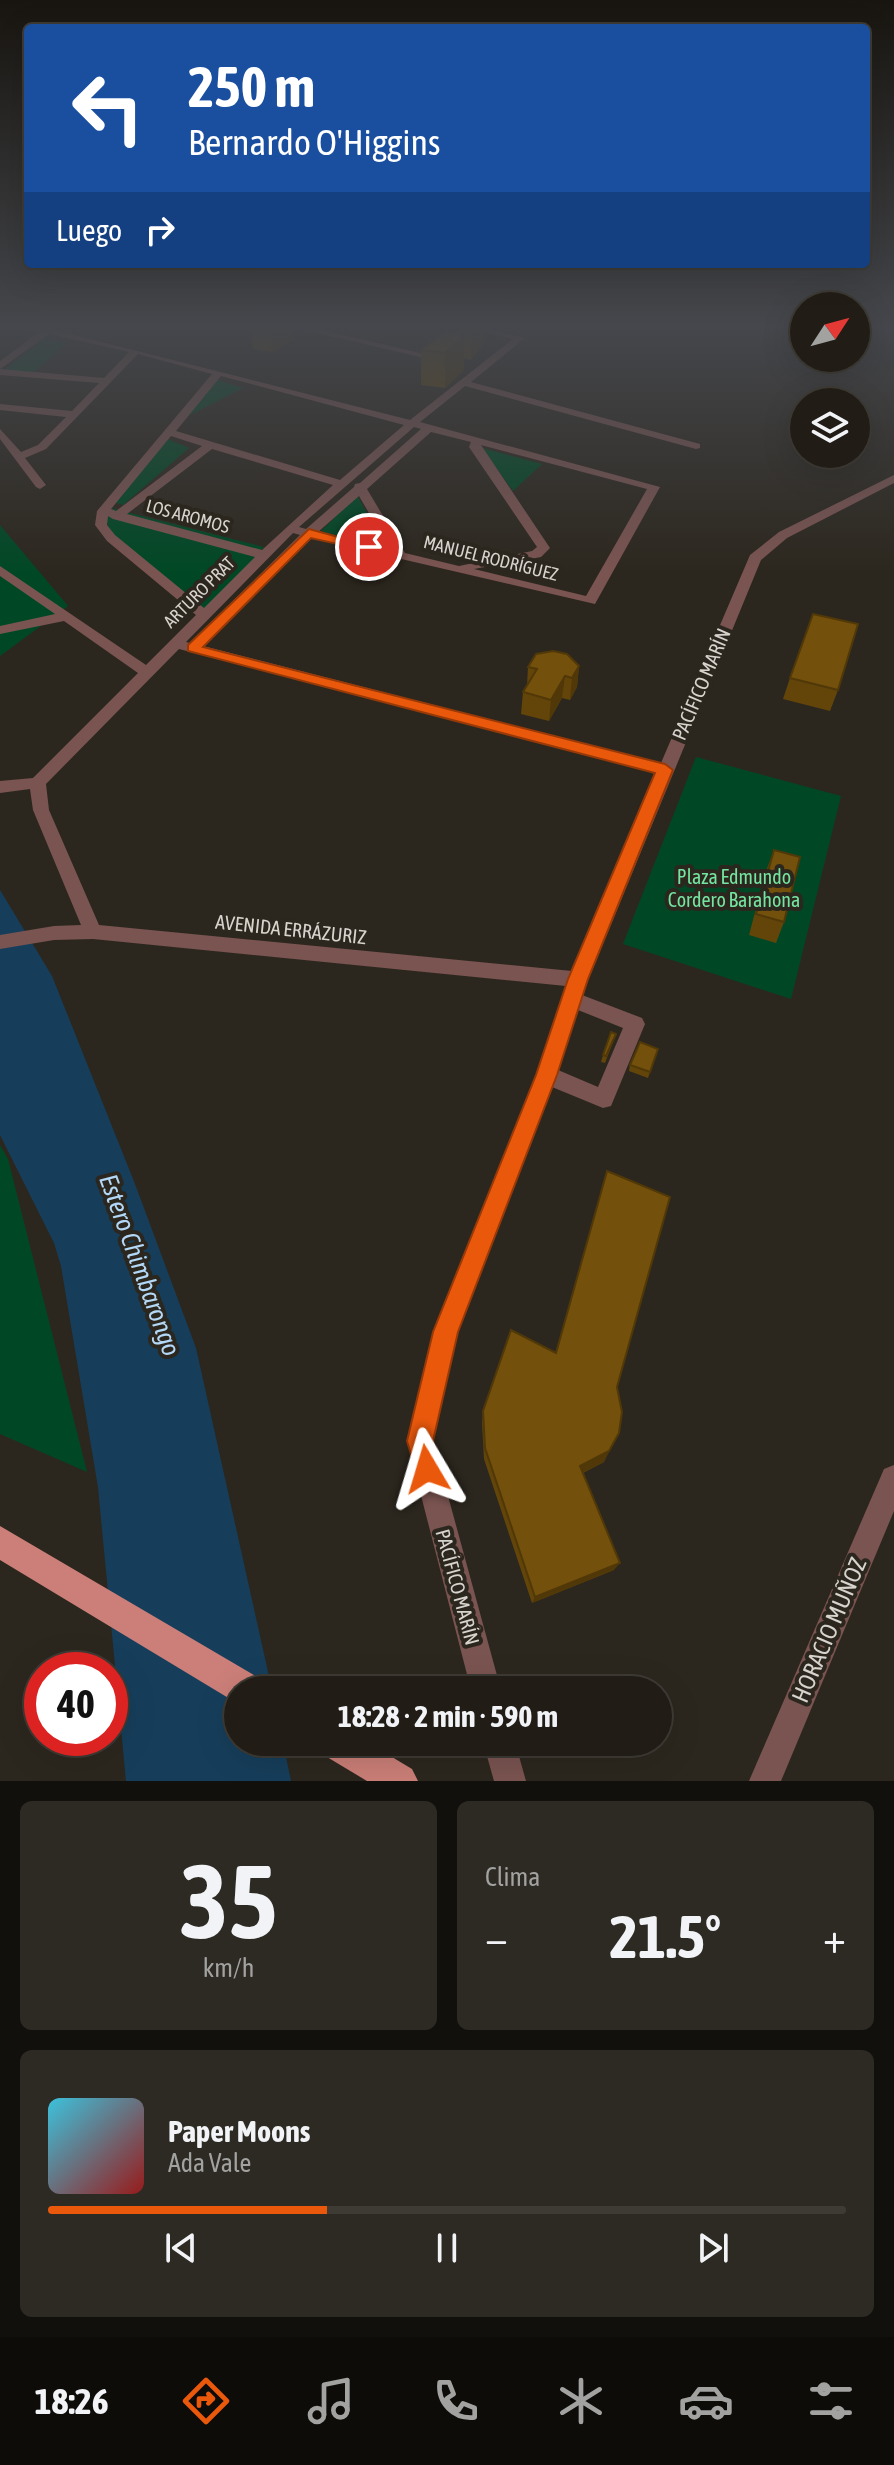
<!DOCTYPE html>
<html lang="es">
<head>
<meta charset="utf-8">
<style>
	:root { --surface:#211d16; --page:#2d2a23; --text:#f1f3f6; --muted:#a2a2a1; --line:#3e3b35; --accent:#ea580c }
	body { margin:0; font-family:"Asap Condensed",sans-serif; background:var(--page); color:var(--text); height:100vh; display:flex; flex-direction:column; font-size:30px; white-space:nowrap }
	* { box-sizing:border-box; margin:0 }
	p { font-size:26px; color:var(--muted) }
	.icon { flex:none; width:44px; height:44px; fill:none; stroke:currentColor; stroke-width:2; stroke-linecap:round; stroke-linejoin:round }
	.map { position:relative; height:1781px; overflow:hidden }
	.drawer { display:flex; flex-direction:column; gap:20px; padding:20px; background:#12100c; flex:1 }
	.drawer>* { flex:none }
	.hud { position:absolute; left:24px; top:24px; width:846px; height:244px; border-radius:8px; box-shadow:0 8px 32px #0002,0 0 0 2px var(--line); background:#1a4fa0; color:#fff; overflow:hidden }
	.needle { width:52px; rotate:54deg }
	.tools { position:absolute; left:790px; top:292px; display:grid; gap:16px }
	.tools a { display:grid; place-items:center; width:80px; height:80px; border-radius:50%; background:var(--surface); box-shadow:0 8px 32px #0002,0 0 0 2px var(--line); font-size:40px }
	.speed { position:absolute; left:24px; top:1652px; display:flex; gap:16px; font-size:40px; font-weight:700; text-align:center }
	.speed>* { display:grid; place-content:center; width:104px; height:104px; border-radius:50%; background:var(--surface); box-shadow:0 8px 32px #0002,0 0 0 2px var(--line); line-height:1 }
	.speed .limit { border:12px solid #d22; background:#fff; color:#111 }
	.pin { position:absolute; display:grid; place-items:center; width:68px; height:68px; color:#fff; margin:-34px; border:4px solid #fff; border-radius:50%; box-shadow:0 2px 8px #0007 }
	.me { position:absolute; width:88px; margin:-44px; rotate:353deg; stroke-linejoin:round; filter:drop-shadow(0 0 6px #0008) }
	.turn { display:flex; align-items:center; gap:28px; height:168px; padding:0 32px; font-size:36px }
	.turn .icon { width:104px; height:104px; stroke-width:2.5 }
	.turn b { display:block; font-size:56px; line-height:68px }
	.then { display:flex; align-items:center; height:76px; padding:0 32px; background:#0003; gap:16px; font-size:30px }
	.big { font-size:60px; font-weight:700; line-height:1.1 }
	.drawer .widget { flex:1; display:flex; flex-direction:column; justify-content:center; gap:12px; min-width:0; padding:0 28px; border-radius:12px; background:var(--page) }
	.drawer .dial { align-items:center; gap:0 }
	.dial b { font-size:104px; line-height:1 }
	.song { display:flex; align-items:center; gap:24px }
	.cover { width:96px; height:96px; border-radius:12px; background:linear-gradient(135deg,hsl(190 70% 55%),hsl(0 70% 35%)) }
	.played { height:8px; border-radius:4px; background:linear-gradient(90deg,var(--accent) 35%,var(--line) 35%) }
	.keys { display:flex; justify-content:space-around; direction:ltr }
	.heat { display:flex; justify-content:space-between; align-items:center; font-size:44px; direction:ltr }
	.drawer .tiles { flex:1; display:grid; gap:20px; grid-template-columns:1fr 1fr }
	.widget:last-child { grid-column:span 2 }
	.trip { position:absolute; left:224px; top:1676px; width:448px; height:80px; border-radius:40px; background:var(--surface); box-shadow:0 8px 32px #0002,0 0 0 2px var(--line); font-weight:700; line-height:80px; text-align:center }
	.tabs { display:flex; height:128px; justify-content:space-around; align-items:center; background:#0d0c09; color:var(--muted) }
	.tabs .icon { width:56px; height:56px }
	.tabs .current { color:var(--accent) }
	.tabs b { font-size:36px; color:var(--text) }
	.map>svg:first-child { display:block }
	.green { fill:#004825 }
	.water { fill:#163e5b }
	.lines { fill:none; stroke-linecap:round; stroke-linejoin:round }
	.minor { fill:#7a5451; fill-rule:evenodd }
	.major { fill:#cb7f78; fill-rule:evenodd }
	.wall { fill:#634509 }
	.shaded-wall { fill:#503808 }
	.building { fill:#73500b; stroke:#503808; stroke-width:2 }
	.route { fill:#ea580c; stroke:#983908; stroke-width:2 }
	.labels { text-anchor:middle; dominant-baseline:central; stroke-width:8; stroke-linejoin:round; paint-order:stroke }
	.far-street-label { font-size:18px; fill:#d7d3cd; stroke:#2c271e }
	.street-label { font-size:20px; fill:#d7d3cd; stroke:#2c271e }
	.park-label { font-size:20px; fill:#74e5a0; stroke:#2c271e }
	.near-street-label { font-size:24px; fill:#d7d3cd; stroke:#2c271e }
	.near-water-label { font-size:26px; font-style:italic; fill:#b3d7f6; stroke:#2c271e }
</style>
</head>
<body>
<div class="map">
<svg width="894" height="1781" viewBox="0 0 894 1781">
	<rect width="100%" height="100%" fill="#2c271e"/>
	<g class="green">
		<path d="M45,338L67,343L32,374L3,371Z"/>
		<path d="M218,380L243,388L184,418L208,383Z"/>
		<path d="M168,439L189,448L123,505L116,503Z"/>
		<path d="M482,448L542,464L513,491Z"/>
		<path d="M357,495L387,549L321,531Z"/>
		<path d="M103,506L264,547L204,615L111,538Z"/>
		<path d="M0,525L68,606L0,656Z"/>
		<path d="M696,757L841,796L791,999L623,944Z"/>
		<path d="M0,1145L8,1159L87,1472L0,1434Z"/>
	</g>
	<path class="water" d="M0,890L52,976L135,1184L196,1348L272,1690H238V1742H283L291,1781H126L98,1487L61,1266L54,1243L0,1135Z"/>
	<g class="lines">
		<g class="minor">
			<path d="M0,324L45,328L52,324L57,327L54,330L410,420L513,339L449,324H468L525,338L471,382L700,444V448L696,449L465,386L420,422L660,487L595,604L311,538L203,646L661,763L750,555L779,532L894,475V483L787,538L761,560L582,995L642,1018L645,1024L611,1106L603,1108L552,1087L457,1332L433,1441L501,1690H471L407,1441L433,1332L536,1075L566,986L93,939L54,940L0,949V935L54,926L81,925L33,810L30,789L0,793V781L33,778L138,673L64,621L0,634V626L55,614L0,576V566L146,665L196,615L107,541L95,525L97,511L212,374L138,354L46,449L25,458L46,485L40,489L36,487L0,439V429L21,452L38,445L66,417L0,410V404L72,411L99,383L0,375V369L104,378L129,352L49,334L0,369V361L39,332ZM221,376L404,425L340,480L176,431ZM414,427L421,429L360,483L355,484L354,487L306,529L299,527ZM431,432L471,442L469,447L537,547L532,551L459,566L405,553L367,489ZM171,436L202,446L116,511L111,509ZM481,445L647,489L586,596L474,569L541,557L550,548ZM212,449L333,485L262,550L127,514ZM359,496L390,549L318,532ZM108,516L113,519L255,557L204,608L115,535L107,525ZM293,533L300,535L190,643L186,642ZM179,649L656,773L572,971L99,925L49,810L46,784ZM578,1010L623,1028L598,1087L558,1070Z"/>
			<path d="M170,324H182L183,325L178,328Z"/>
			<path d="M279,324H297L446,359L441,362Z"/>
			<path d="M894,1465V1511L781,1781H749L884,1469Z"/>
			<path d="M483,1742H515L526,1781H494Z"/>
		</g>
		<g class="major">
			<path d="M0,1526L259,1678L264,1690H238V1703L235,1702L0,1560Z"/>
			<path d="M317,1742H367L412,1769L418,1781H367L322,1754Z"/>
		</g>
	</g>
	<g class="wall">
		<path d="M250,324H291L293,340L273,352L253,349Z"/>
		<path d="M458,324H485L484,343L471,360L464,358V370L445,388L421,385V350L458,334Z"/>
		<path d="M579,666L577,687L570,700L562,698L549,721L521,714L523,692L527,686L528,667Z"/>
		<path d="M790,678L838,690L830,711L783,699Z"/>
		<path d="M774,850L784,922L776,943L749,935L766,871Z"/>
		<path d="M616,1034L605,1063L601,1062L603,1055Z"/>
		<path d="M658,1049L648,1078L629,1071L630,1065Z"/>
		<path d="M617,1387L604,1462L583,1473L614,1570L532,1603L484,1459L482,1423L483,1411Z"/>
	</g>
	<g class="shaded-wall">
		<path d="M269,324H291L293,340L273,352Z"/>
		<path d="M473,324H485L484,343L471,360L472,326Z"/>
		<path d="M464,336V370L445,388V353Z"/>
		<path d="M579,666L577,687L570,700L572,678Z"/>
		<path d="M565,676L562,698L549,721L551,700Z"/>
		<path d="M613,1444L604,1462L576,1476L580,1466Z"/>
		<path d="M620,1563L614,1570L532,1603L535,1597Z"/>
	</g>
	<g class="building">
		<path d="M446,332L464,336L445,353L421,350Z"/>
		<path d="M813,614L858,624L838,690L790,678Z"/>
		<path d="M553,651L567,654L579,666L572,678L565,676L551,700L523,692L537,669L528,667L536,654Z"/>
		<path d="M774,850L800,857L784,922L756,914Z"/>
		<path d="M611,1032L616,1034L606,1056L603,1055Z"/>
		<path d="M640,1042L658,1049L650,1072L630,1065Z"/>
		<path d="M607,1171L670,1197L617,1387L622,1412L619,1433L609,1451L580,1466L620,1563L535,1597L485,1448L483,1411L511,1330L556,1353Z"/>
	</g>
	<linearGradient id="sky" x2="0" y2="1"><stop stop-color="#181510"/><stop offset="0.57" stop-color="#45474c"/><stop offset="1" stop-color="#45474c" stop-opacity="0"/></linearGradient>
	<rect width="894" height="573" fill="url(#sky)"/>
	<path class="route" d="M309,529L375,547L369,551L311,538L203,647L665,764L673,770L588,979L557,1075L458,1332L433,1441L441,1469L437,1479L427,1483L418,1479L407,1441L433,1332L536,1075L568,979L655,773L188,651V645Z"/>
	<g class="labels">
		<g class="far-street-label">
			<text transform="translate(188 516) rotate(15)">LOS AROMOS</text>
			<text transform="translate(491 558) rotate(14)">MANUEL RODRÍGUEZ</text>
			<text transform="translate(199 592) rotate(-45)">ARTURO PRAT</text>
		</g>
		<g class="street-label">
			<text transform="translate(701 684) rotate(-67)">PACÍFICO MARÍN</text>
			<text transform="translate(291 929) rotate(6)">AVENIDA ERRÁZURIZ</text>
			<text transform="translate(458 1587) rotate(75)">PACÍFICO MARÍN</text>
		</g>
		<g class="park-label">
			<text x="734" y="876">Plaza Edmundo<tspan x="734" dy="23">Cordero Barahona</tspan></text>
		</g>
		<g class="near-street-label">
			<text transform="translate(829 1630) rotate(-67)">HORACIO MUÑOZ</text>
		</g>
		<g class="near-water-label">
			<text transform="translate(140 1265) rotate(70)">Estero Chimbarongo</text>
		</g>
	</g>
</svg>
<div class="tools">
<a><svg class="needle" viewBox="-14 -14 28 28"><path d="M0-13l5 13h-10z" fill="#e53935"/><path d="M0 13l5-13h-10z" fill="#a2a2a1"/></svg></a>
<a><svg class="icon" aria-label="layers" viewBox="0 0 24 24"><path d="M12 4l9 5-9 5-9-5zM3 14l9 5 9-5"/></svg></a>
</div>
<div class="speed"><div class="limit">40</div></div>
<div class="pin" style="left:369px;top:547px;background:#d93025"><svg class="icon" aria-label="arrive" viewBox="0 0 24 24"><path d="M6 21V4h12l-3 4 3 4H6"/></svg></div>
<svg class="me" style="left:427px;top:1469px" viewBox="-20 -20 40 40"><path d="M0-17L14 15 0 8-14 15z" fill="#ea580c" stroke="#fff" stroke-width="4"/></svg>
<div class="trip">18:28 · 2 min · 590 m</div>
<div class="hud">
<div class="turn"><svg class="icon" aria-label="left" viewBox="0 0 24 24"><path d="M17 20v-9H6M10 6l-5 5 5 5"/></svg><div><b>250 m</b>Bernardo O'Higgins</div></div>
<div class="then">Luego<svg class="icon" aria-label="right" viewBox="0 0 24 24"><path d="M7 20v-9h11M14 6l5 5-5 5"/></svg></div>
</div>
</div>
<section class="drawer">
<div class="tiles">
<div class="widget dial"><b>35</b><p>km/h</p></div>
<div class="widget"><p>Clima</p>
<div class="heat"><a>−</a><b class="big">21.5°</b><a>+</a></div>
</div>
<div class="widget">
<div class="song"><i class="cover"></i><div><b>Paper Moons</b><p>Ada Vale</p></div></div>
<div class="played"></div>
<div class="keys"><svg class="icon" aria-label="previous" viewBox="0 0 24 24"><path d="M18 5L8 12l10 7zM5 5v14"/></svg><svg class="icon" aria-label="pause" viewBox="0 0 24 24"><path d="M8 5v14M16 5v14"/></svg><svg class="icon" aria-label="next" viewBox="0 0 24 24"><path d="M6 5l10 7-10 7zM19 5v14"/></svg></div>
</div>
</div>
</section>
<nav class="tabs">
<b>18:26</b>
<svg class="icon current" aria-label="directions" viewBox="0 0 24 24"><path d="M12 3l9 9-9 9-9-9zM9 14v-3h6M13 9l2 2-2 2"/></svg>
<svg class="icon" aria-label="music" viewBox="0 0 24 24"><path d="M9 18V5l10-2v13"/><circle cx="6" cy="18" r="3"/><circle cx="16" cy="16" r="3"/></svg>
<svg class="icon" aria-label="phone" viewBox="0 0 24 24"><path d="M5 4h4l2 5-3 2q2 4 5 5l2-3 5 2v4C11 20 4 13 5 4z"/></svg>
<svg class="icon" aria-label="climate" viewBox="0 0 24 24"><path d="M12 3v18M4 7l16 10M4 17L20 7"/></svg>
<svg class="icon" aria-label="car" viewBox="0 0 24 24"><path d="M5 17H2v-5l4-1 3-4h7l3 4 3 1v5h-3M9 17h6M6 11h13"/><circle cx="7" cy="17" r="2"/><circle cx="17" cy="17" r="2"/></svg>
<svg class="icon" aria-label="filters" viewBox="0 0 24 24"><path d="M4 7h16M4 17h16"/><circle cx="9" cy="7" r="2"/><circle cx="15" cy="17" r="2"/></svg>
</nav>
</body>
</html>
